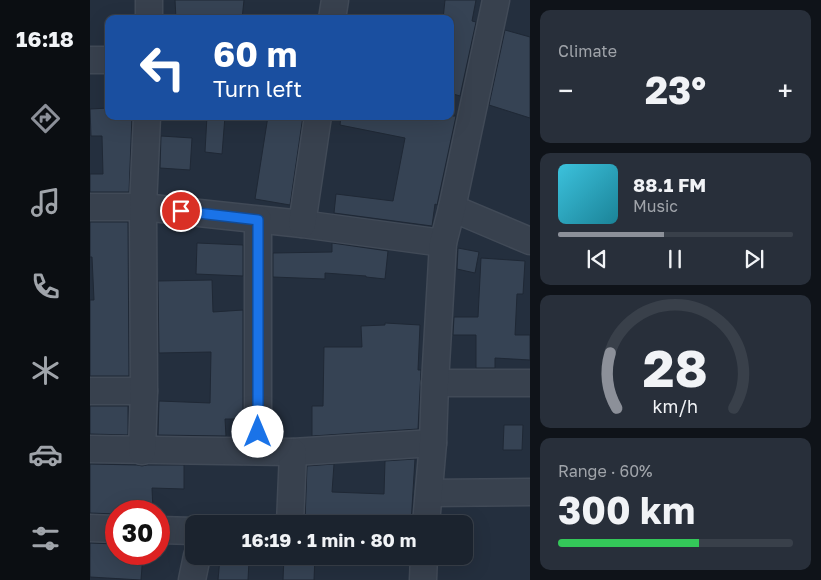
<!DOCTYPE html>
<html lang="en">
<head>
<meta charset="utf-8">
<style>
	:root { --surface:#1b232e; --page:#282f3a; --text:#f1f3f6; --muted:#a0a4aa; --line:#39404a; --accent:#8c9099 }
	body { margin:0; font-family:"Golos Text",sans-serif; background:var(--page); color:var(--text); height:100vh; display:flex; flex-direction:column; font-size:19px; white-space:nowrap }
	* { box-sizing:border-box; margin:0 }
	p { font-size:16px; color:var(--muted) }
	.icon { flex:none; width:28px; height:28px; fill:none; stroke:currentColor; stroke-width:2; stroke-linecap:round; stroke-linejoin:round }
	.map { position:relative; flex:1; overflow:hidden }
	.panel { display:flex; flex-direction:column; gap:10px; padding:10px; background:#0f1319; width:291px }
	.panel>* { flex:none }
	.hud { position:absolute; left:15px; top:15px; width:349px; height:105px; border-radius:10px; box-shadow:0 5px 20px #0002,0 0 0 1px var(--line); background:#1a4fa0; color:#fff; overflow:hidden }
	.speed { position:absolute; left:15px; top:500px; display:flex; gap:10px; font-size:25px; font-weight:700; text-align:center }
	.speed>* { display:grid; place-content:center; width:65px; height:65px; border-radius:50%; background:var(--surface); box-shadow:0 5px 20px #0002,0 0 0 1px var(--line); line-height:1 }
	.speed .limit { border:8px solid #d22; background:#fff; color:#111 }
	.pin { position:absolute; display:grid; place-items:center; width:42px; height:42px; color:#fff; margin:-21px; border:2px solid #fff; border-radius:50%; box-shadow:0 1px 5px #0007 }
	.me { position:absolute; width:55px; margin:-28px; rotate:0deg; stroke-linejoin:round; filter:drop-shadow(0 0 4px #0008) }
	.turn { display:flex; align-items:center; gap:18px; height:105px; padding:0 25px; font-size:22px }
	.turn .icon { width:65px; height:65px; stroke-width:2.5 }
	.turn b { display:block; font-size:35px; line-height:42px }
	.big { font-size:38px; font-weight:700; line-height:1.1 }
	.panel .card { flex:1; display:flex; flex-direction:column; justify-content:center; gap:8px; min-width:0; padding:0 18px; border-radius:10px; background:var(--page) }
	.panel .dial { align-items:center; gap:0 }
	.dial svg { height:130px; overflow:visible; fill:none; stroke:var(--line); stroke-width:7; stroke-linecap:round; text-anchor:middle }
	.dial text { fill:var(--text); stroke:none }
	.song { display:flex; align-items:center; gap:15px }
	.cover { width:60px; height:60px; border-radius:8px; background:linear-gradient(135deg,hsl(190 70% 55%),hsl(190 70% 35%)) }
	.played { height:5px; border-radius:2px; background:linear-gradient(90deg,var(--accent) 45%,var(--line) 45%) }
	.keys { display:flex; justify-content:space-around; direction:ltr }
	.heat { display:flex; justify-content:space-between; align-items:center; font-size:28px; direction:ltr }
	.charge { height:8px; border-radius:4px; background:linear-gradient(90deg,#34c759 60%,var(--line) 0) }
	.trip { position:absolute; left:95px; top:515px; width:288px; height:50px; border-radius:10px; background:var(--surface); box-shadow:0 5px 20px #0002,0 0 0 1px var(--line); font-weight:700; line-height:50px; text-align:center }
	main { display:flex; flex:1; min-height:0 }
	.tab-bar { display:flex; flex-direction:column; width:90px; justify-content:space-around; align-items:center; background:#0b0e12; color:var(--muted) }
	.tab-bar .icon { width:35px; height:35px }
	.tab-bar .on { color:var(--accent) }
	.tab-bar b { font-size:22px; color:var(--text) }
	.map>svg:first-child { display:block }
	.building { fill:#364354; stroke:#1f2835 }
	.lines { fill:none; stroke-linecap:round; stroke-linejoin:round }
	.minor-casing { stroke:#414a57; stroke-width:29 }
	.minor { stroke:#38414e; stroke-width:26 }
	.route-casing { stroke:#114b97; stroke-width:12 }
	.route { stroke:#1a73e8; stroke-width:9 }
</style>
</head>
<body>
<main>
<nav class="tab-bar">
<b>16:18</b>
<svg class="icon on" aria-label="directions" viewBox="0 0 24 24"><path d="M12 3l9 9-9 9-9-9zM9 14v-3h6M13 9l2 2-2 2"/></svg>
<svg class="icon" aria-label="music" viewBox="0 0 24 24"><path d="M9 18V5l10-2v13"/><circle cx="6" cy="18" r="3"/><circle cx="16" cy="16" r="3"/></svg>
<svg class="icon" aria-label="phone" viewBox="0 0 24 24"><path d="M5 4h4l2 5-3 2q2 4 5 5l2-3 5 2v4C11 20 4 13 5 4z"/></svg>
<svg class="icon" aria-label="climate" viewBox="0 0 24 24"><path d="M12 3v18M4 7l16 10M4 17L20 7"/></svg>
<svg class="icon" aria-label="car" viewBox="0 0 24 24"><path d="M5 17H2v-5l4-1 3-4h7l3 4 3 1v5h-3M9 17h6M6 11h13"/><circle cx="7" cy="17" r="2"/><circle cx="17" cy="17" r="2"/></svg>
<svg class="icon" aria-label="filters" viewBox="0 0 24 24"><path d="M4 7h16M4 17h16"/><circle cx="9" cy="7" r="2"/><circle cx="15" cy="17" r="2"/></svg>
</nav>
<div class="map">
<svg width="440" height="580" viewBox="0 0 440 580">
	<rect width="100%" height="100%" fill="#242f3e"/>
	<g class="building">
		<path d="M85,0H154L152,19H86Z"/>
		<path d="M355,0H386L382,21L386,22L370,96L360,93V19H353Z"/>
		<path d="M415,30L440,37V118L399,105Z"/>
		<path d="M19,108V116H42L39,192H0V174H13L12,136H1L0,109Z"/>
		<path d="M117,116H135L132,154L115,152Z"/>
		<path d="M178,116H213L200,205L165,199Z"/>
		<path d="M251,116H366L347,205L345,204L342,226L244,213L246,194L303,201L315,138L250,125Z"/>
		<path d="M71,136L102,138L100,170L70,168Z"/>
		<path d="M0,222H38L39,376H0V300H4L2,257H0Z"/>
		<path d="M107,243L153,245V276L106,274Z"/>
		<path d="M242,243L298,251L295,279L276,277V276L235,273V279L183,277V253L242,252Z"/>
		<path d="M368,248L389,252L385,273L367,269Z"/>
		<path d="M391,258L435,261L433,294H427L425,335H440V360L405,358V368H386V335H363L364,317H388Z"/>
		<path d="M122,280L123,312L153,310V419H135L136,436L68,435L69,401L120,403L121,352L69,353L68,281Z"/>
		<path d="M295,323L330,325L328,370H331L328,429L222,436V406H233L234,347H272L271,326L295,325Z"/>
		<path d="M0,406H38V435L0,434Z"/>
		<path d="M414,425H433L432,450H413Z"/>
		<path d="M325,459L321,524H272L215,521L217,466L244,464L242,492L294,494L295,461Z"/>
		<path d="M0,464L47,465L52,466L57,465H94V489L62,488L63,511H26V514L0,513Z"/>
		<path d="M0,543L26,544V554H53L51,580L0,577Z"/>
		<path d="M194,556H225L224,580H193Z"/>
		<path d="M130,558L159,561L158,580H128Z"/>
	</g>
	<g class="lines">
		<defs>
			<g id="minor">
				<path d="M59,0V19"/>
				<path d="M242,19L245,0"/>
				<path d="M0,60H19"/>
				<path d="M0,207H53L212,224L353,243"/>
				<path d="M362,208L440,241"/>
				<path d="M168,220V451"/>
				<path d="M212,224L228,116"/>
				<path d="M345,383H440"/>
				<path d="M0,391H54"/>
				<path d="M0,449L203,452L343,443"/>
				<path d="M52,451L54,391L53,207L57,116"/>
				<path d="M339,493L440,492"/>
				<path d="M200,524L203,452"/>
				<path d="M336,524L343,443L345,383L353,243L362,208L406,0"/>
				<path d="M0,528L26,529"/>
				<path d="M69,530L104,531"/>
				<path d="M102,580L107,556"/>
				<path d="M333,580L334,556"/>
			</g>
		</defs>
		<use href="#minor" class="minor-casing"/>
		<use href="#minor" class="minor"/>
	</g>
	<g class="lines">
		<defs>
			<path id="route" d="M91,211L168,220V432"/>
		</defs>
		<use href="#route" class="route-casing"/>
		<use href="#route" class="route"/>
	</g>
</svg>
<div class="speed"><div class="limit">30</div></div>
<div class="pin" style="left:91px;top:211px;background:#d93025"><svg class="icon" aria-label="arrive" viewBox="0 0 24 24"><path d="M6 21V4h12l-3 4 3 4H6"/></svg></div>
<svg class="me" style="left:168px;top:432px" viewBox="-20 -20 40 40"><circle r="19" fill="#fff"/><path d="M0-13L10 11 0 6-10 11z" fill="#1a73e8"/></svg>
<div class="trip">16:19 · 1 min · 80 m</div>
<div class="hud">
<div class="turn"><svg class="icon" aria-label="left" viewBox="0 0 24 24"><path d="M17 20v-9H6M10 6l-5 5 5 5"/></svg><div><b>60 m</b>Turn left</div></div>
</div>
</div>
<section class="panel">
<div class="card"><p>Climate</p>
<div class="heat"><a>−</a><b class="big">23°</b><a>+</a></div>
</div>
<div class="card">
<div class="song"><i class="cover"></i><div><b>88.1 FM</b><p>Music</p></div></div>
<div class="played"></div>
<div class="keys"><svg class="icon" aria-label="previous" viewBox="0 0 24 24"><path d="M18 5L8 12l10 7zM5 5v14"/></svg><svg class="icon" aria-label="pause" viewBox="0 0 24 24"><path d="M8 5v14M16 5v14"/></svg><svg class="icon" aria-label="next" viewBox="0 0 24 24"><path d="M6 5l10 7-10 7zM19 5v14"/></svg></div>
</div>
<div class="card dial"><svg viewBox="0 0 100 80">
<path d="M14 69A42 42 0 1 1 86 69"/>
<path d="M14 69A42 42 0 0 1 10 35" stroke="#8c9099"/>
<text x="50" y="56" font-size="32" font-weight="700">28</text>
<text x="50" y="72" font-size="11">km/h</text>
</svg></div>
<div class="card"><p>Range · 60%</p><b class="big">300 km</b><div class="charge"></div></div>
</section>
</main>
</body>
</html>
